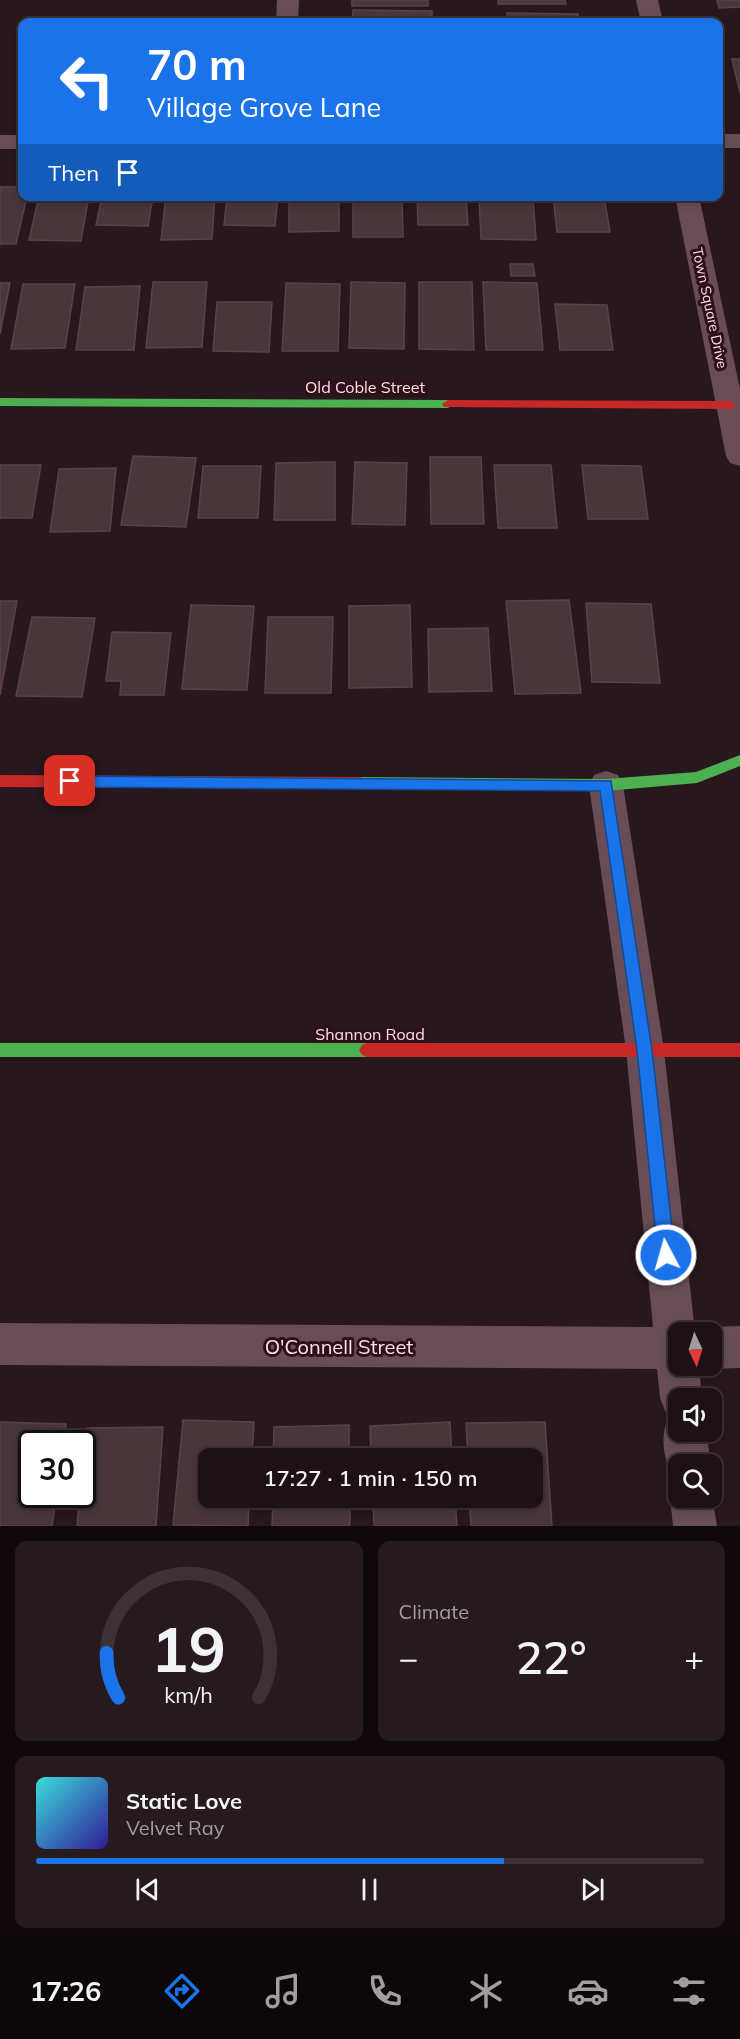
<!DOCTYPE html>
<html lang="en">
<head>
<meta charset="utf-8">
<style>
	:root { --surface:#1e1115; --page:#261a1e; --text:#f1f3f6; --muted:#a19da0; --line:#3c3134; --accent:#1a73e8 }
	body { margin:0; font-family:Mulish,sans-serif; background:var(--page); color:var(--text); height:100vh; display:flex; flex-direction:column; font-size:22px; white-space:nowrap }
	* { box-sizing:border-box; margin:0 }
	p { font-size:20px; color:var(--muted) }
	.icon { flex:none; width:33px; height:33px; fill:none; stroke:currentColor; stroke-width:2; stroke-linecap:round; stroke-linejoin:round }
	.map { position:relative; height:1526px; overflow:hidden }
	.drawer { display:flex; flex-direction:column; gap:15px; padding:15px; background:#10090c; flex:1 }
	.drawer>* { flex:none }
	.top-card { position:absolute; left:18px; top:18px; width:705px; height:183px; border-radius:12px; box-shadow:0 3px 9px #0003,0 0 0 2px var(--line); background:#1a73e8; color:#fff; overflow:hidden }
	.needle { width:39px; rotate:176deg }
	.fabs { position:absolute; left:668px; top:1322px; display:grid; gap:12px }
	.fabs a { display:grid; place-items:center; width:54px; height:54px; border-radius:12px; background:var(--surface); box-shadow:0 3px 9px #0003,0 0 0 2px var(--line); font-size:30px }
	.speed { position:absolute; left:18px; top:1430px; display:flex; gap:12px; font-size:30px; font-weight:700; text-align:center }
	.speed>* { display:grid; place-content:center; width:78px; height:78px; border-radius:50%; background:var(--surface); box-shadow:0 3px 9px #0003,0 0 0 2px var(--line); line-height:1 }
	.speed .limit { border:3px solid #111; border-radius:9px; background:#fff; color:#111 }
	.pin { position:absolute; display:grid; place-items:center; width:51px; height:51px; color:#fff; margin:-26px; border-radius:12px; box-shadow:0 3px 9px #0006 }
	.me { position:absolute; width:66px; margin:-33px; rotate:354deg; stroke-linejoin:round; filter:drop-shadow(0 0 4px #0008) }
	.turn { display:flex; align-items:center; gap:21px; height:126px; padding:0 30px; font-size:27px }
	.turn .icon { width:78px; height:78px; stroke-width:2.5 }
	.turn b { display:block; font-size:42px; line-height:51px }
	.then { display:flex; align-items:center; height:57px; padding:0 30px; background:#0003; gap:12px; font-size:22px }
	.big { font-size:45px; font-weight:600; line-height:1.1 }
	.drawer .tile { flex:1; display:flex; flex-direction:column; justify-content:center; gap:9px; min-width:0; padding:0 21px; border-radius:12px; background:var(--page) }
	.drawer .dial { align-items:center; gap:0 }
	.dial svg { height:156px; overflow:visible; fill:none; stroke:var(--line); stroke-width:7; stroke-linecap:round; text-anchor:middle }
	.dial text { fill:var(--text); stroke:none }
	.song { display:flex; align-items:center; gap:18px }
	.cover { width:72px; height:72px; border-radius:9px; background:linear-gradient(135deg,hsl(180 70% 55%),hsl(250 70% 35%)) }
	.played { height:6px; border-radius:3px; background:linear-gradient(90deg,var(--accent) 70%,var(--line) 70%) }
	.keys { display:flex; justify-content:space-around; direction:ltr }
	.heat { display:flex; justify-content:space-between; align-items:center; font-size:33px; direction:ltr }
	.drawer .tiles { flex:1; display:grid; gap:15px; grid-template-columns:1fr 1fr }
	.tile:last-child { grid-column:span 2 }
	.trip { position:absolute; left:198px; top:1448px; width:345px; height:60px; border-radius:12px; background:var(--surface); box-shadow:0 3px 9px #0003,0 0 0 2px var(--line); font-weight:600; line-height:60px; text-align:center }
	.menu { display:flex; height:96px; justify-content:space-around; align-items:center; background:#0c0708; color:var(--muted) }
	.menu .icon { width:42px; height:42px }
	.menu .selected { color:var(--accent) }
	.menu b { font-size:27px; color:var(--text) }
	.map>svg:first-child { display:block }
	.building { fill:#49363b; stroke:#5a4249; stroke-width:1.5 }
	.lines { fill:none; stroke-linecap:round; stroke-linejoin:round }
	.street { fill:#684d57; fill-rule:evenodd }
	.fast { fill:#4caf50; fill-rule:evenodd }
	.jam { fill:#c62828; fill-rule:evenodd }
	.route { fill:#1a73e8; stroke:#114b97; stroke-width:1.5 }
	.labels { text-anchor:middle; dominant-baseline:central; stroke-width:6; stroke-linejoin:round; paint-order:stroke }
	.far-street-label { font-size:14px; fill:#ffdee8; stroke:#2e1118 }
	.street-label { font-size:16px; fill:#ffdee8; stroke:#2e1118 }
	.near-street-label { font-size:20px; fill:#ffdee8; stroke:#2e1118 }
</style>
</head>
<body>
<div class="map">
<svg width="740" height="1526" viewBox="0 0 740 1526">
	<rect width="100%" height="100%" fill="#28171c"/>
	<g class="building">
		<rect x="352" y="0" width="76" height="6"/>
		<path d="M498,0H565L566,4H498Z"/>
		<path d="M717,0H740V7L719,8Z"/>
		<path d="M353,10L432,11V22H352Z"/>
		<path d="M507,13L578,14L579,22H507Z"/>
		<path d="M732,59H740V93Z"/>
		<path d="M0,187H22V196H27L16,244H0Z"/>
		<path d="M39,196H89L81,241L29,240Z"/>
		<path d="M102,196H153L148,226L96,225Z"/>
		<path d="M166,196H215L212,239L161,240Z"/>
		<path d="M227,196H278L275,226L224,225Z"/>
		<path d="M289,196H339V231L289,232Z"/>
		<path d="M353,196H402L403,237H353Z"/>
		<path d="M417,196H466L468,225H418Z"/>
		<path d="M479,196H533L536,240L481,239Z"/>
		<path d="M553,196H604L610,232H557Z"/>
		<path d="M510,264H533L535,276H511Z"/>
		<path d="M153,282H207L202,347L146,348Z"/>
		<path d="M351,282L405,283L404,349L349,348Z"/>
		<path d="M419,282H472L474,350L419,349Z"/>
		<path d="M483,282L537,283L543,350H486Z"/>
		<path d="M0,283H10L0,334Z"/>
		<path d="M286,283L340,284L338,351H282Z"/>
		<path d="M23,284H75L65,348L11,349Z"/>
		<path d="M140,286L134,350H76L85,287Z"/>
		<path d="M217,302H272L269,352L213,351Z"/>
		<path d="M555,304L607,305L613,350H560Z"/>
		<path d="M133,456L196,458L186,527L121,525Z"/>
		<path d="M430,457H481L484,524H431Z"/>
		<path d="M335,462V520H274L276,463Z"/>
		<path d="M355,462L407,463L405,525L352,524Z"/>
		<path d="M0,465H41L32,518H0Z"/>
		<path d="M494,465H551L557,528H498Z"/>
		<path d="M582,465L641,466L648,519H588Z"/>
		<path d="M203,466H261L258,518H198Z"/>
		<path d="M116,468L110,531L50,532L59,469Z"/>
		<path d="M569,600L581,693L515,694L506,601Z"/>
		<path d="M0,601H17L0,695Z"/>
		<path d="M586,603L651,604L660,683L592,682Z"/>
		<path d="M191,605L254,606L247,690L182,689Z"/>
		<path d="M410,605L412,687L349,688V606Z"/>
		<path d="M32,617L95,618L82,697L16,696Z"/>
		<path d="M268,617H333L331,693H265Z"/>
		<path d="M488,628L492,691L429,692L428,629Z"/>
		<path d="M112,632L171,633L164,695H120L121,681H106Z"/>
		<path d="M183,1420L254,1422L252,1458H208V1497H249L248,1526L173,1525Z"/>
		<path d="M0,1422L66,1424L63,1443H32V1494H57L52,1526H0Z"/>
		<path d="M450,1422L452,1458H371L370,1426Z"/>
		<path d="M545,1422L552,1526H471L469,1497H532V1458H468L466,1423Z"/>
		<path d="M349,1425V1458H273L274,1427Z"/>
		<path d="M163,1427L156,1526H77L80,1494H82L87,1428Z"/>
		<path d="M273,1497H350V1526H272Z"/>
		<path d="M373,1497H455L457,1526H374Z"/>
	</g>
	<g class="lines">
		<g class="street">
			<path d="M277,0H299L298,22H276Z"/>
			<path d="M636,0H658L663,22H641Z"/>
			<rect x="718" y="134" width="22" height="14"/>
			<rect x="0" y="135" width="22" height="14"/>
			<path d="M675,196H699L740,389V466L730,463L726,456Z"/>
			<path d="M606,771L618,775L623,785L664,1050L695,1332H678V1365H699L702,1398H678V1431H707L710,1464H678V1497H711V1490L717,1526H673L670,1497L677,1481L673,1479C664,1460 658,1433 671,1415L666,1413L660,1398L657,1369L0,1365V1323L653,1327L626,1050L589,785L594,775Z"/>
			<path d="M740,1326V1368L711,1369L701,1365H711V1332H699L711,1327Z"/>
		</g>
		<g class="fast">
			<path d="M0,398L448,400L454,404L448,408L0,406Z"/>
			<path d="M740,755V766L697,783L606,791L360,789L355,787L353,783L355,779L360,777L606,779L696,772Z"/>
			<path d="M0,1043H367L372,1045L375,1050L372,1055L367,1057H0Z"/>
		</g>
		<g class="jam">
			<path d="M448,400L730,401L736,405L730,409L444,407L442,404Z"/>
			<path d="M0,775L360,777L365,779L367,783L365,787L360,789L0,787Z"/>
			<path d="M367,1043H740V1057H367L362,1055L359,1050L362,1045Z"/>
		</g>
	</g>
	<path class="route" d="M70,776L611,781L652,1050L675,1255L672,1261L666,1264L660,1261L658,1255L637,1050L600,791L70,787L65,785L63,781L65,777Z"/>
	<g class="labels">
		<g class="far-street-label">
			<text transform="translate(710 308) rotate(78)">Town Square Drive</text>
		</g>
		<g class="street-label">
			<text x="365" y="387">Old Coble Street</text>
			<text x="370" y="1034">Shannon Road</text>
		</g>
		<g class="near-street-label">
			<text x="339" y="1346">O'Connell Street</text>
		</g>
	</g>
</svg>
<div class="fabs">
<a><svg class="needle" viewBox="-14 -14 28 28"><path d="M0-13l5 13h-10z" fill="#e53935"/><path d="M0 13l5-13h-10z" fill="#a19da0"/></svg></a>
<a><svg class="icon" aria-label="sound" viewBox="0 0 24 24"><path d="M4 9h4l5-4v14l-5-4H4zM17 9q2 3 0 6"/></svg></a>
<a><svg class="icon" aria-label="search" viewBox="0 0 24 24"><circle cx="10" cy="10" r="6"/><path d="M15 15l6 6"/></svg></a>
</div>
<div class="speed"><div class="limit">30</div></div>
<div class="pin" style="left:70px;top:781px;background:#d93025"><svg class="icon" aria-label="arrive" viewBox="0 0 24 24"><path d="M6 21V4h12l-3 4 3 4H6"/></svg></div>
<svg class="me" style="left:666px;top:1255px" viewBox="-20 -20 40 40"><circle r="17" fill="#1a73e8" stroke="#fff" stroke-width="3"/><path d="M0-11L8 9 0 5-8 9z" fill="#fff"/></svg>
<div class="trip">17:27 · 1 min · 150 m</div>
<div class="top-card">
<div class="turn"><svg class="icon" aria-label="left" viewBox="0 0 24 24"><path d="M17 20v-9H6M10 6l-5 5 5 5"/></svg><div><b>70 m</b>Village Grove Lane</div></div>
<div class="then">Then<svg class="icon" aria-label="arrive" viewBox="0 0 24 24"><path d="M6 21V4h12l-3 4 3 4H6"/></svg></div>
</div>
</div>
<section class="drawer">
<div class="tiles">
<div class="tile dial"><svg viewBox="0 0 100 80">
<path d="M14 69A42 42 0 1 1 86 69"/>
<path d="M14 69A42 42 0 0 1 8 46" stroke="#1a73e8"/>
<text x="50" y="56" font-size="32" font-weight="700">19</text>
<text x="50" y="72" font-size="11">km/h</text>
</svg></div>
<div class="tile"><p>Climate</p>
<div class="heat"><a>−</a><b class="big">22°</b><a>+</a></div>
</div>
<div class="tile">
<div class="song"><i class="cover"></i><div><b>Static Love</b><p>Velvet Ray</p></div></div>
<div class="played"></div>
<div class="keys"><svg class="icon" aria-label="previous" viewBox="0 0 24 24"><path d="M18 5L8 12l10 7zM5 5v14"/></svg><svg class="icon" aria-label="pause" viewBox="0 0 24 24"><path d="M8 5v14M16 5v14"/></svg><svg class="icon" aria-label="next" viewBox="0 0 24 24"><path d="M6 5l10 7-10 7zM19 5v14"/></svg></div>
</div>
</div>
</section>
<nav class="menu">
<b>17:26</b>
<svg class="icon selected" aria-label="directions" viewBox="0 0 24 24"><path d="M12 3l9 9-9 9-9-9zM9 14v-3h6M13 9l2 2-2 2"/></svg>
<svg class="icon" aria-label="music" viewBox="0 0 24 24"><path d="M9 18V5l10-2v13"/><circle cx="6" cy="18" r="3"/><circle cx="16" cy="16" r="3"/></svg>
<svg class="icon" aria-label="phone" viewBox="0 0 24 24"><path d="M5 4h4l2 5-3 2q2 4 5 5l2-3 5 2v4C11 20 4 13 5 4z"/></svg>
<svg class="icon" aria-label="climate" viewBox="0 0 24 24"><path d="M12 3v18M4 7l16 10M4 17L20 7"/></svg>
<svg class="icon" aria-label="car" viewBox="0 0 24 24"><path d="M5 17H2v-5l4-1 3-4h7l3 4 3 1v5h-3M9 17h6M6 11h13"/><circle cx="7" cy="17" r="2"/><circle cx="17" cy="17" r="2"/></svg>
<svg class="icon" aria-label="filters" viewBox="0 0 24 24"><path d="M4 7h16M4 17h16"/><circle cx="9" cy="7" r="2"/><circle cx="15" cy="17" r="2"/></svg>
</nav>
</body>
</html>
